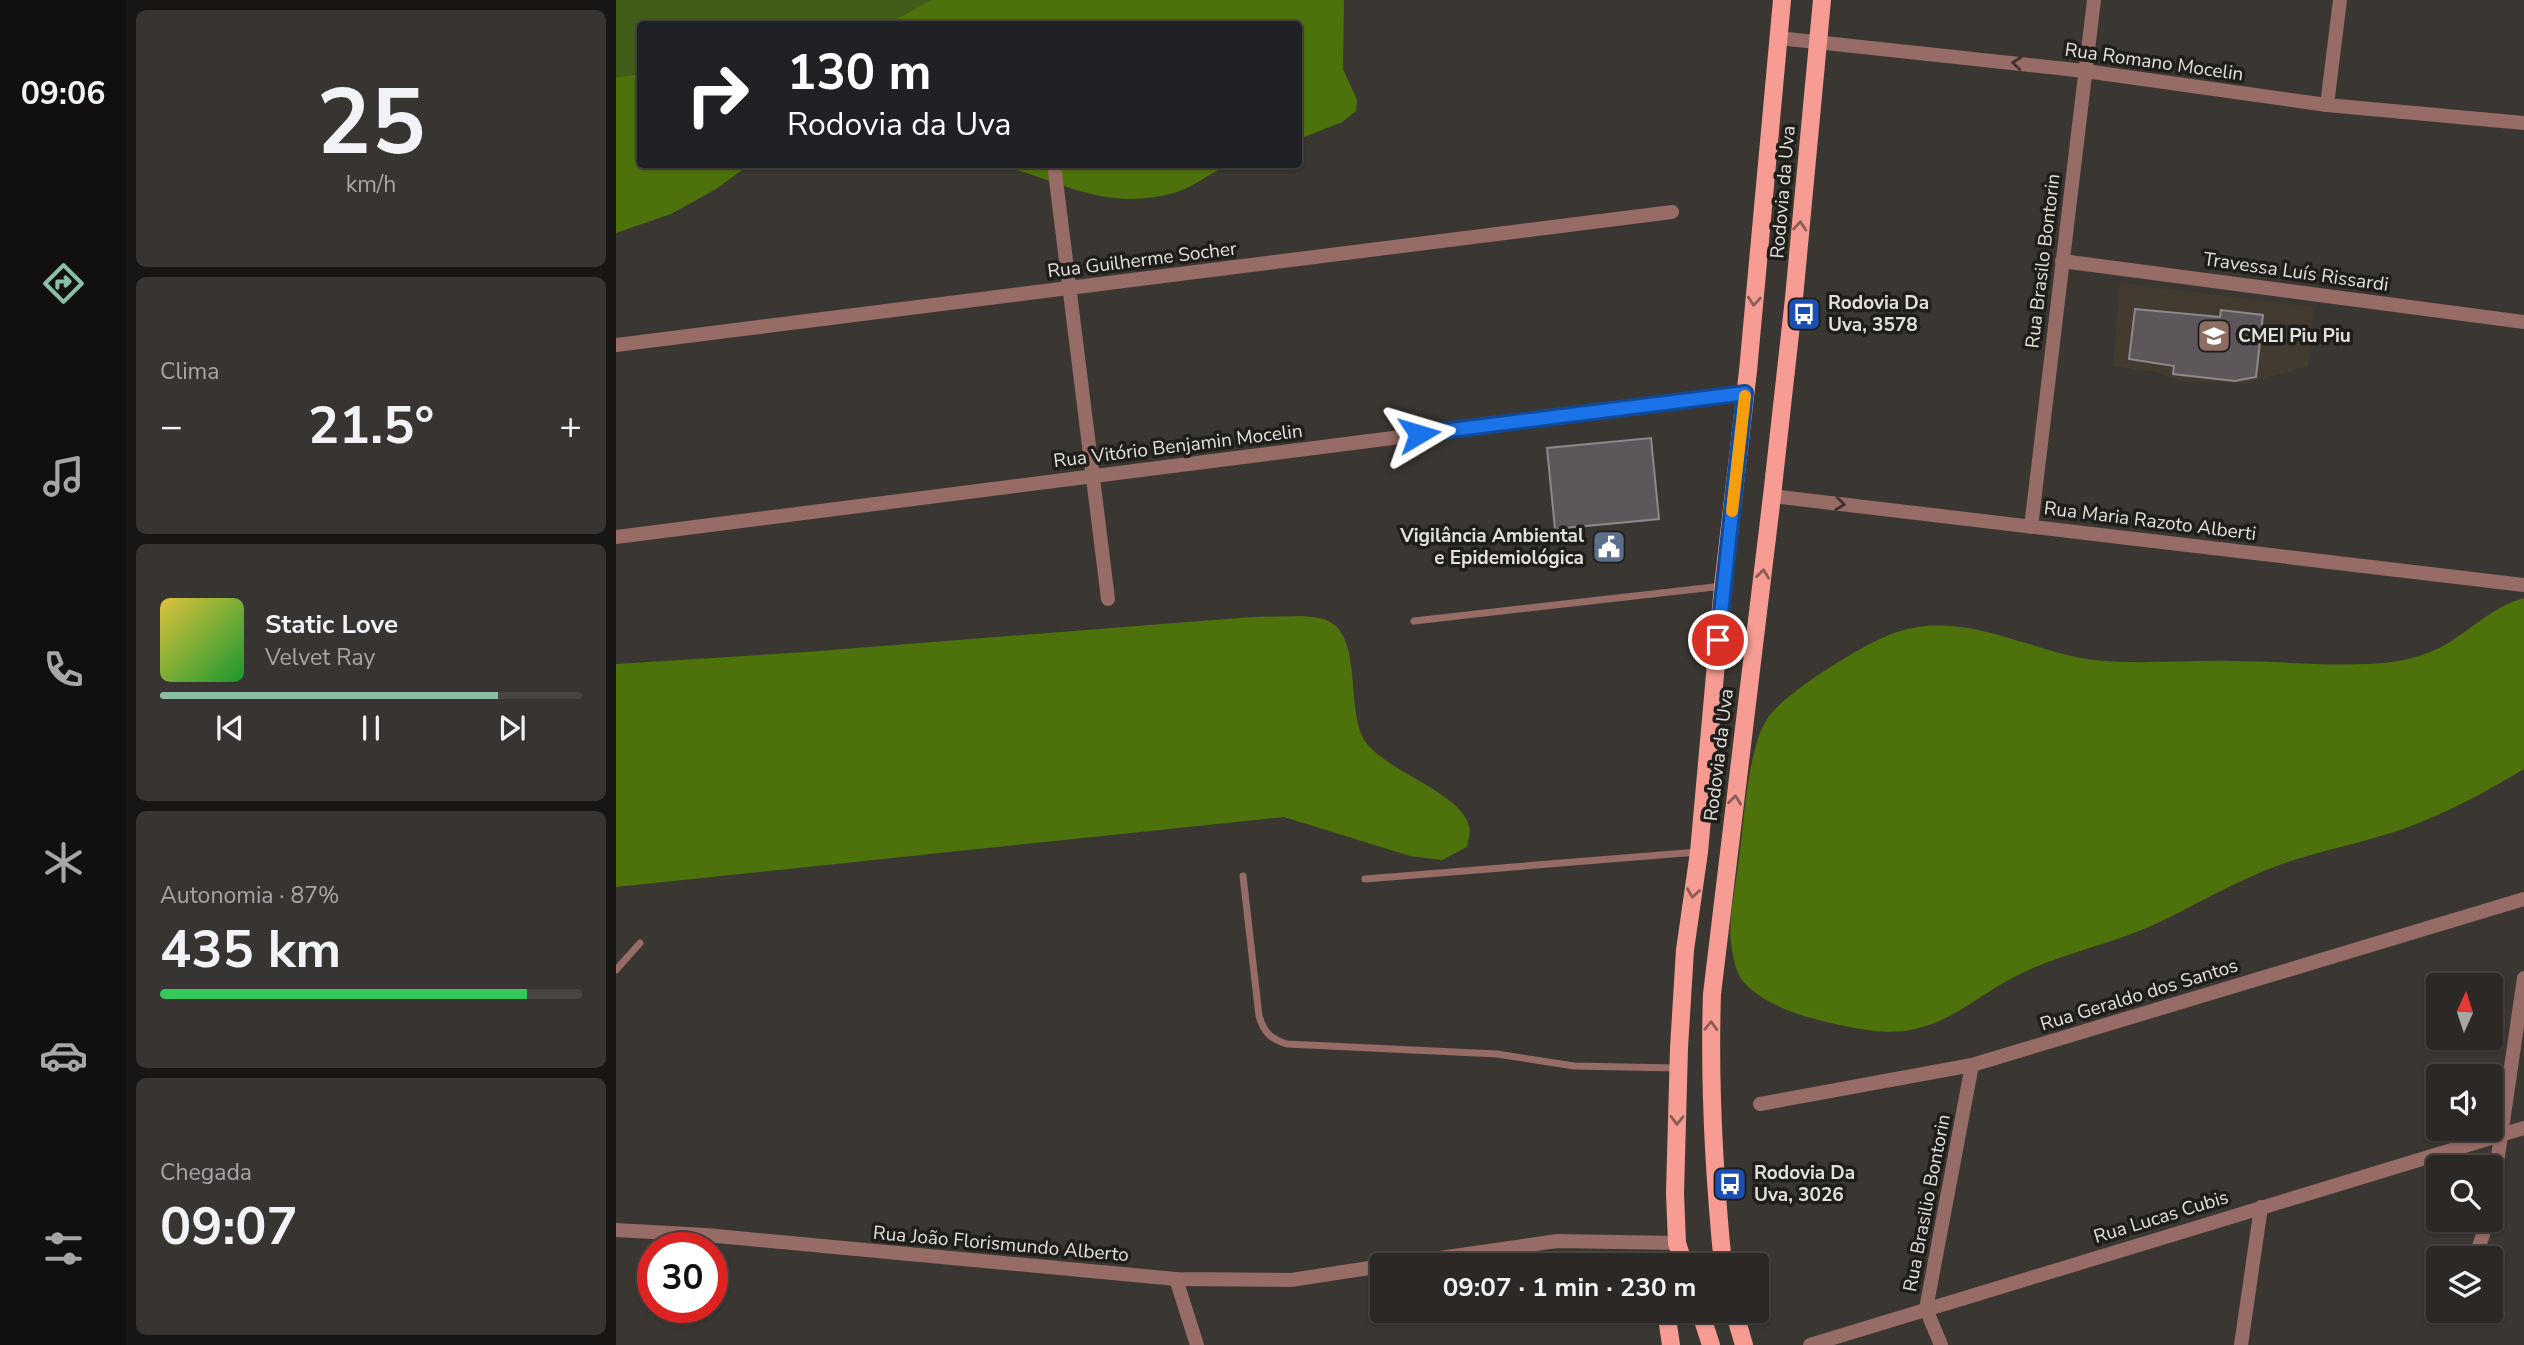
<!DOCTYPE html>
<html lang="pt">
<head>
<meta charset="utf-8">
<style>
	:root { --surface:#2c2825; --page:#383432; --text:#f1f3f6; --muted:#a6a6a7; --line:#484442; --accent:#8abfa5 }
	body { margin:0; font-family:"Nunito Sans",sans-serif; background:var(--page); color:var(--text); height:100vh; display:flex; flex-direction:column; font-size:26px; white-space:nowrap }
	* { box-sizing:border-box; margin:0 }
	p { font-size:23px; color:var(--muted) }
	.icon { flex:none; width:38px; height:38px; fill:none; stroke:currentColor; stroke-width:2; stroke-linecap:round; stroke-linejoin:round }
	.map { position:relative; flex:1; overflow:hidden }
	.side { display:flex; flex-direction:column; gap:10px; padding:10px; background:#181614; width:490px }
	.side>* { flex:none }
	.top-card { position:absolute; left:21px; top:21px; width:665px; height:147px; border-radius:7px; box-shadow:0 2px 5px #0004,0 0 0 2px var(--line); background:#202124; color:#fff; overflow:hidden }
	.needle { width:46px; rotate:3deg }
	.tools { position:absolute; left:1810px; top:973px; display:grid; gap:14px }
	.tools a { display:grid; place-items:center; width:77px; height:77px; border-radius:7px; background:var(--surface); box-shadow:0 2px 5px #0004,0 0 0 2px var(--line); font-size:35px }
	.speed { position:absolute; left:21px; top:1232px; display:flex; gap:14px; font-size:35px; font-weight:700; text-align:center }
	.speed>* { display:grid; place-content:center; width:91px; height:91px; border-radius:50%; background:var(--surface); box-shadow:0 2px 5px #0004,0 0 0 2px var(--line); line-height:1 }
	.speed .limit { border:10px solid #d22; background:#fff; color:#111 }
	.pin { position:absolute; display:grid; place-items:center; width:60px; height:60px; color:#fff; margin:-30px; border:4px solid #fff; border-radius:50%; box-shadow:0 2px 7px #0007 }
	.me { position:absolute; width:77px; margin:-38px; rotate:83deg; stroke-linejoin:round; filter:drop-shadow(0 0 5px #0008) }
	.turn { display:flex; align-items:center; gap:24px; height:147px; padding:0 35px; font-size:32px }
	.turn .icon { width:91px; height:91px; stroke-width:2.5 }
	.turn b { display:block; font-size:49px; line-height:60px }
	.big { font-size:52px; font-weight:700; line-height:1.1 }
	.side .card { flex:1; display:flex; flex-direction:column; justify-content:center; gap:10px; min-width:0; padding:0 24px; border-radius:10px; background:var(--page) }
	.side .dial { align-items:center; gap:0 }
	.dial b { font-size:91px; line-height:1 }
	.song { display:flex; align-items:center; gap:21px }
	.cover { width:84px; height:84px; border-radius:10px; background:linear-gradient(135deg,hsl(50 70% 55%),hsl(130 70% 35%)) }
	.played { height:7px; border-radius:4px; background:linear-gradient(90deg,var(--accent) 80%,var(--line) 80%) }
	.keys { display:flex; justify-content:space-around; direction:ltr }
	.heat { display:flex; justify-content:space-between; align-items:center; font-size:38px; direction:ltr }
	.charge { height:10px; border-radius:5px; background:linear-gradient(90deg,#34c759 87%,var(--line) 0) }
	.trip { position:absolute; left:754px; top:1253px; width:399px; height:70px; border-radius:7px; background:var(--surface); box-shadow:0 2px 5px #0004,0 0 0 2px var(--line); font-weight:700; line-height:70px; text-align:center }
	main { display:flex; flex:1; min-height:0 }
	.tab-bar { display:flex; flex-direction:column; width:126px; justify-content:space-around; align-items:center; background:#12100f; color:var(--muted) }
	.tab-bar .icon { width:49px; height:49px }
	.tab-bar .selected { color:var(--accent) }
	.tab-bar b { font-size:32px; color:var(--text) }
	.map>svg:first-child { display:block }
	.built { fill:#433b30 }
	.green { fill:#425c19 }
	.forest { fill:#4e720b }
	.building { fill:#5d575c; stroke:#8e888d; stroke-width:2 }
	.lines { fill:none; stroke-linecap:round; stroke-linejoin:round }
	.lane { stroke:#976b66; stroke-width:7 }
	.street { stroke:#976b66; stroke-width:14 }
	.primary { stroke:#f69c93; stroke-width:18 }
	.oneway { stroke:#3e312e }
	.oneway2 { stroke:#8b5d57 }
	.route-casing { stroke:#114b97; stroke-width:18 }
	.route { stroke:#1a73e8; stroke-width:12 }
	.slow { stroke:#f59e0b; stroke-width:12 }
	.labels { text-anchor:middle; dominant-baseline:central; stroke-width:7; stroke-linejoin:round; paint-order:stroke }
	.street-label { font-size:19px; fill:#e2e0dc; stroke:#201e1b }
	.poi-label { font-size:19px; font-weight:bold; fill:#e2e0dc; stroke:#201e1b; text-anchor:start }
</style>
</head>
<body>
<main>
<nav class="tab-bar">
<b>09:06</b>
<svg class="icon selected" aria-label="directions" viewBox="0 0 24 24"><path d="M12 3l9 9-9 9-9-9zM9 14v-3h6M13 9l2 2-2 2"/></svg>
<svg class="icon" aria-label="music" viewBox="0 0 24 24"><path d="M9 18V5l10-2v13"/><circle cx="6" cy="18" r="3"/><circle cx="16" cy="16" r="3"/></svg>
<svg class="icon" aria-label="phone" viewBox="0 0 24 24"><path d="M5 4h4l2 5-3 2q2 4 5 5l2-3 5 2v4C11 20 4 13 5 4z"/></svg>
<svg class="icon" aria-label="climate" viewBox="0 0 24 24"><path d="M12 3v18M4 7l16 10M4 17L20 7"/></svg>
<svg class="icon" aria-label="car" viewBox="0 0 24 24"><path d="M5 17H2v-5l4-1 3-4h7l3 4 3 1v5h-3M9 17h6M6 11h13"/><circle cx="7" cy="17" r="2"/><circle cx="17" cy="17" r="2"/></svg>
<svg class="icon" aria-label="filters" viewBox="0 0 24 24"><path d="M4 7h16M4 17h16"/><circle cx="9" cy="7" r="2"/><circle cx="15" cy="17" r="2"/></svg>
</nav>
<section class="side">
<div class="card dial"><b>25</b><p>km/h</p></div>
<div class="card"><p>Clima</p>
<div class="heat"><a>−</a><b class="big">21.5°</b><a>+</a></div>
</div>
<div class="card">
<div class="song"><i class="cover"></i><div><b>Static Love</b><p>Velvet Ray</p></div></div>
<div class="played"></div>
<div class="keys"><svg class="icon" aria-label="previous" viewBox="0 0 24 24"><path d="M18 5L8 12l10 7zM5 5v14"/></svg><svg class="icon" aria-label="pause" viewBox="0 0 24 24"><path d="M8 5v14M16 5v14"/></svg><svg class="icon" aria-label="next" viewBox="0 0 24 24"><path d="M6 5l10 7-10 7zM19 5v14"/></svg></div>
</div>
<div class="card"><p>Autonomia · 87%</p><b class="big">435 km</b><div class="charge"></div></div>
<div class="card"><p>Chegada</p><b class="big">09:07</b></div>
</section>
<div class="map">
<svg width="1908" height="1345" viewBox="0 0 1908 1345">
	<rect width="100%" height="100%" fill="#3a3631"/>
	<path class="built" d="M1504,283L1698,307L1692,366L1632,383L1570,382L1538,372L1497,366Z"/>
	<path class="green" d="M0,0H315L271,24H24V74L0,77Z"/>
	<g class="forest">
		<path d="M315,0H728L727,69L741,100L740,111L726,122L683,139L682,24H271Z"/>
		<path d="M24,74V164L133,165L100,189L55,214L0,233V77Z"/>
		<path d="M383,165H614C596,171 580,186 561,192C490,213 447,181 383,165Z"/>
		<path d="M1908,598V769C1870,792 1829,814 1787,829C1747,843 1706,850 1666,864C1620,880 1579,906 1535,926C1494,944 1449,953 1408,972C1355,997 1324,1038 1259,1031C1220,1026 1151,1012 1126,980C1119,971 1117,955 1115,943C1112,919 1119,891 1122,866C1128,825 1129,782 1141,742C1143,733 1148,724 1153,716C1173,690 1250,642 1281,632C1353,608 1421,657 1489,661C1531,664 1573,660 1615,661C1660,661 1706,666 1751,664C1780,663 1808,658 1834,642C1859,626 1879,606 1908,598Z"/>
		<path d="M686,616C695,617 705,617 712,621C748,637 728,714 751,744C776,774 844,792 853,826C855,832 852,841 851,847L826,860L794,856L668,817L0,887V664L190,652L636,617Z"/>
	</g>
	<g class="building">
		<path d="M1519,309L1604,317L1605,310L1647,315L1640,377L1619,381L1557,374L1558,366L1513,359Z"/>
		<path d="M1035,438L1043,519L939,529L931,448Z"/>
	</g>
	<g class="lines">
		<g class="lane">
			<path d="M798,621L1107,586"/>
			<path d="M627,876L643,1016C648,1033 655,1039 671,1044L881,1054L958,1066L1061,1068"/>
			<path d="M749,879L1082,852"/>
			<path d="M0,970L24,943"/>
		</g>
		<g class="street">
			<path d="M1162,38L1469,71L1711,105L1908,123"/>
			<path d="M1711,105L1724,0"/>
			<path d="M438,164L492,599"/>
			<path d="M1446,261L1908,322"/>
			<path d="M0,345L1056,212"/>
			<path d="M1156,496L1908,585"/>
			<path d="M1415,527L1478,0"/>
			<path d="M0,537L1129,393"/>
			<path d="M1144,1104L1356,1065L1908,899"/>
			<path d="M1874,1211L1908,978"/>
			<path d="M0,1230L90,1235L560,1279L675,1280L766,1266"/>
			<path d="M1859,1258L1872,1220"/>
			<path d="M775,1265L941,1241L1061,1243"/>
			<path d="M560,1279L581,1345"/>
			<path d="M1194,1345L1908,1128"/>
			<path d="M1325,1345L1310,1309L1356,1065"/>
			<path d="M1625,1345L1645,1207"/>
		</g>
		<g class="primary">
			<path d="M1068,1265L1061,1243L1059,1193L1063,1048L1069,950L1083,852L1107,586L1132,371L1166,0"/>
			<path d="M1107,1265C1098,1174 1093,1085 1096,994L1156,496L1178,298L1206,0"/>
			<path d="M1050,1311L1055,1345"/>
			<path d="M1084,1311L1095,1345"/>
			<path d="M1118,1311L1128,1345"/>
		</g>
	</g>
	<defs><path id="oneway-chevron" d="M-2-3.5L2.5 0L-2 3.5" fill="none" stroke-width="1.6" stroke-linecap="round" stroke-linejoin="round" transform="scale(1.75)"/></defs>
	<g class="oneway">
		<use href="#oneway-chevron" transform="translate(1401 63) rotate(-174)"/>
		<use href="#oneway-chevron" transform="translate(1224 504) rotate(7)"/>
	</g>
	<g class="oneway2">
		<use href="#oneway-chevron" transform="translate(1184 226) rotate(-85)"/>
		<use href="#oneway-chevron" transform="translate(1138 301) rotate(95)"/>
		<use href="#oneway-chevron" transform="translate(1147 574) rotate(-83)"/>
		<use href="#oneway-chevron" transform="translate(1119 800) rotate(-83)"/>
		<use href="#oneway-chevron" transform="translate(1077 893) rotate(98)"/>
		<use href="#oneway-chevron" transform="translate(1095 1026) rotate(-88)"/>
		<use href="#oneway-chevron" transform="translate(1061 1120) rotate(91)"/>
	</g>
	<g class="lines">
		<defs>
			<path id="route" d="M803,434L1129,393L1102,640"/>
		</defs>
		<use href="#route" class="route-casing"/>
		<use href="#route" class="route"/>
		<path class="slow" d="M1116,511L1129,396"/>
	</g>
	<defs>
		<symbol id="bus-square" viewBox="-11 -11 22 22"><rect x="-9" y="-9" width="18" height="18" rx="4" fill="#1a4fb4" stroke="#201e1b"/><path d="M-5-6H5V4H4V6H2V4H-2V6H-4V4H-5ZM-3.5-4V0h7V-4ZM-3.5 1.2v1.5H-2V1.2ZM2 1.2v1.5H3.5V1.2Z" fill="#fff"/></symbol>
		<symbol id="school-square" viewBox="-11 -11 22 22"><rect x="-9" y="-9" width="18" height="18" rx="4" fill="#8d6e63" stroke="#201e1b"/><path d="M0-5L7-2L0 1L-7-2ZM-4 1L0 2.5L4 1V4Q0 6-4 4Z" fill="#fff"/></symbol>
		<symbol id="civic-square" viewBox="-11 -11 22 22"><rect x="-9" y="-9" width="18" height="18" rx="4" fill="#5c6f8a" stroke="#201e1b"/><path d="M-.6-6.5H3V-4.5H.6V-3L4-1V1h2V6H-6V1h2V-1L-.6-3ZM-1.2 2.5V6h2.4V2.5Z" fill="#fff"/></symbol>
	</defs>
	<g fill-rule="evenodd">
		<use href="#bus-square" x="1169" y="295" width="38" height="38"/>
		<use href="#school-square" x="1579" y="317" width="38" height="38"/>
		<use href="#civic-square" x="974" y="528" width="38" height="38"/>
		<use href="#bus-square" x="1095" y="1165" width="38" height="38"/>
	</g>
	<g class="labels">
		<g class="street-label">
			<text transform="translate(1538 62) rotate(8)">Rua Romano Mocelin</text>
			<text transform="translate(1167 192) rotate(-85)">Rodovia da Uva</text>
			<text transform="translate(526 260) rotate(-7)">Rua Guilherme Socher</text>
			<text transform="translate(1427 261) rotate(-83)">Rua Brasilo Bontorin</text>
			<text transform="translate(1680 272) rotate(8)">Travessa Luís Rissardi</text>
			<text transform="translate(562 446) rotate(-7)">Rua Vitório Benjamin Mocelin</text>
			<text transform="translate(1534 521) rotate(7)">Rua Maria Razoto Alberti</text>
			<text transform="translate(1103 755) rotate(-83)">Rodovia da Uva</text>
			<text transform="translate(1523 995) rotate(-17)">Rua Geraldo dos Santos</text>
			<text transform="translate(1311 1203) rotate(-79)">Rua Brasilio Bontorin</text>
			<text transform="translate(1545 1217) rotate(-17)">Rua Lucas Cubis</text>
			<text transform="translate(385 1244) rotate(5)">Rua João Florismundo Alberto</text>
		</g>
		<g class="poi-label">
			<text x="1212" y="303">Rodovia Da<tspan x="1212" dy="22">Uva, 3578</tspan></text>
			<text x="1622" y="336">CMEI Piu Piu</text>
			<text x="968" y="536" text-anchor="end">Vigilância Ambiental<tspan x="968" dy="22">e Epidemiológica</tspan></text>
			<text x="1138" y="1173">Rodovia Da<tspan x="1138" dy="22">Uva, 3026</tspan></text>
		</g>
	</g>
</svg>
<div class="tools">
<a><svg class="needle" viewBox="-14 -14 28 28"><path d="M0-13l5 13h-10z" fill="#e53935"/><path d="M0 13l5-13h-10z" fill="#a6a6a7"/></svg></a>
<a><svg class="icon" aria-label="sound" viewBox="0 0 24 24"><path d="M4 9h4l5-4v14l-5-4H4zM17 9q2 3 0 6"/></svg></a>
<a><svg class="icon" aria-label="search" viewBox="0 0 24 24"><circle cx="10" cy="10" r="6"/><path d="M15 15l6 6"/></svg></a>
<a><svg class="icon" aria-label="layers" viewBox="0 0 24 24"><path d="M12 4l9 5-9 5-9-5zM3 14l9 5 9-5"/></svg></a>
</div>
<div class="speed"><div class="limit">30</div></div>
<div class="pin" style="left:1102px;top:640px;background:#d93025"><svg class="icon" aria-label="arrive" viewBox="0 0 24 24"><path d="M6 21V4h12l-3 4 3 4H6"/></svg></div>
<svg class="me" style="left:803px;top:434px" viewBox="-20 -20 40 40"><path d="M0-17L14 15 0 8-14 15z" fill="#1a73e8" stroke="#fff" stroke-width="4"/></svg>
<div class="trip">09:07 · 1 min · 230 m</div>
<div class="top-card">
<div class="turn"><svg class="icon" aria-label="right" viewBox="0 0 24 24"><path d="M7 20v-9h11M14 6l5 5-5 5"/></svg><div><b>130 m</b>Rodovia da Uva</div></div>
</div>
</div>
</main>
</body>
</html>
